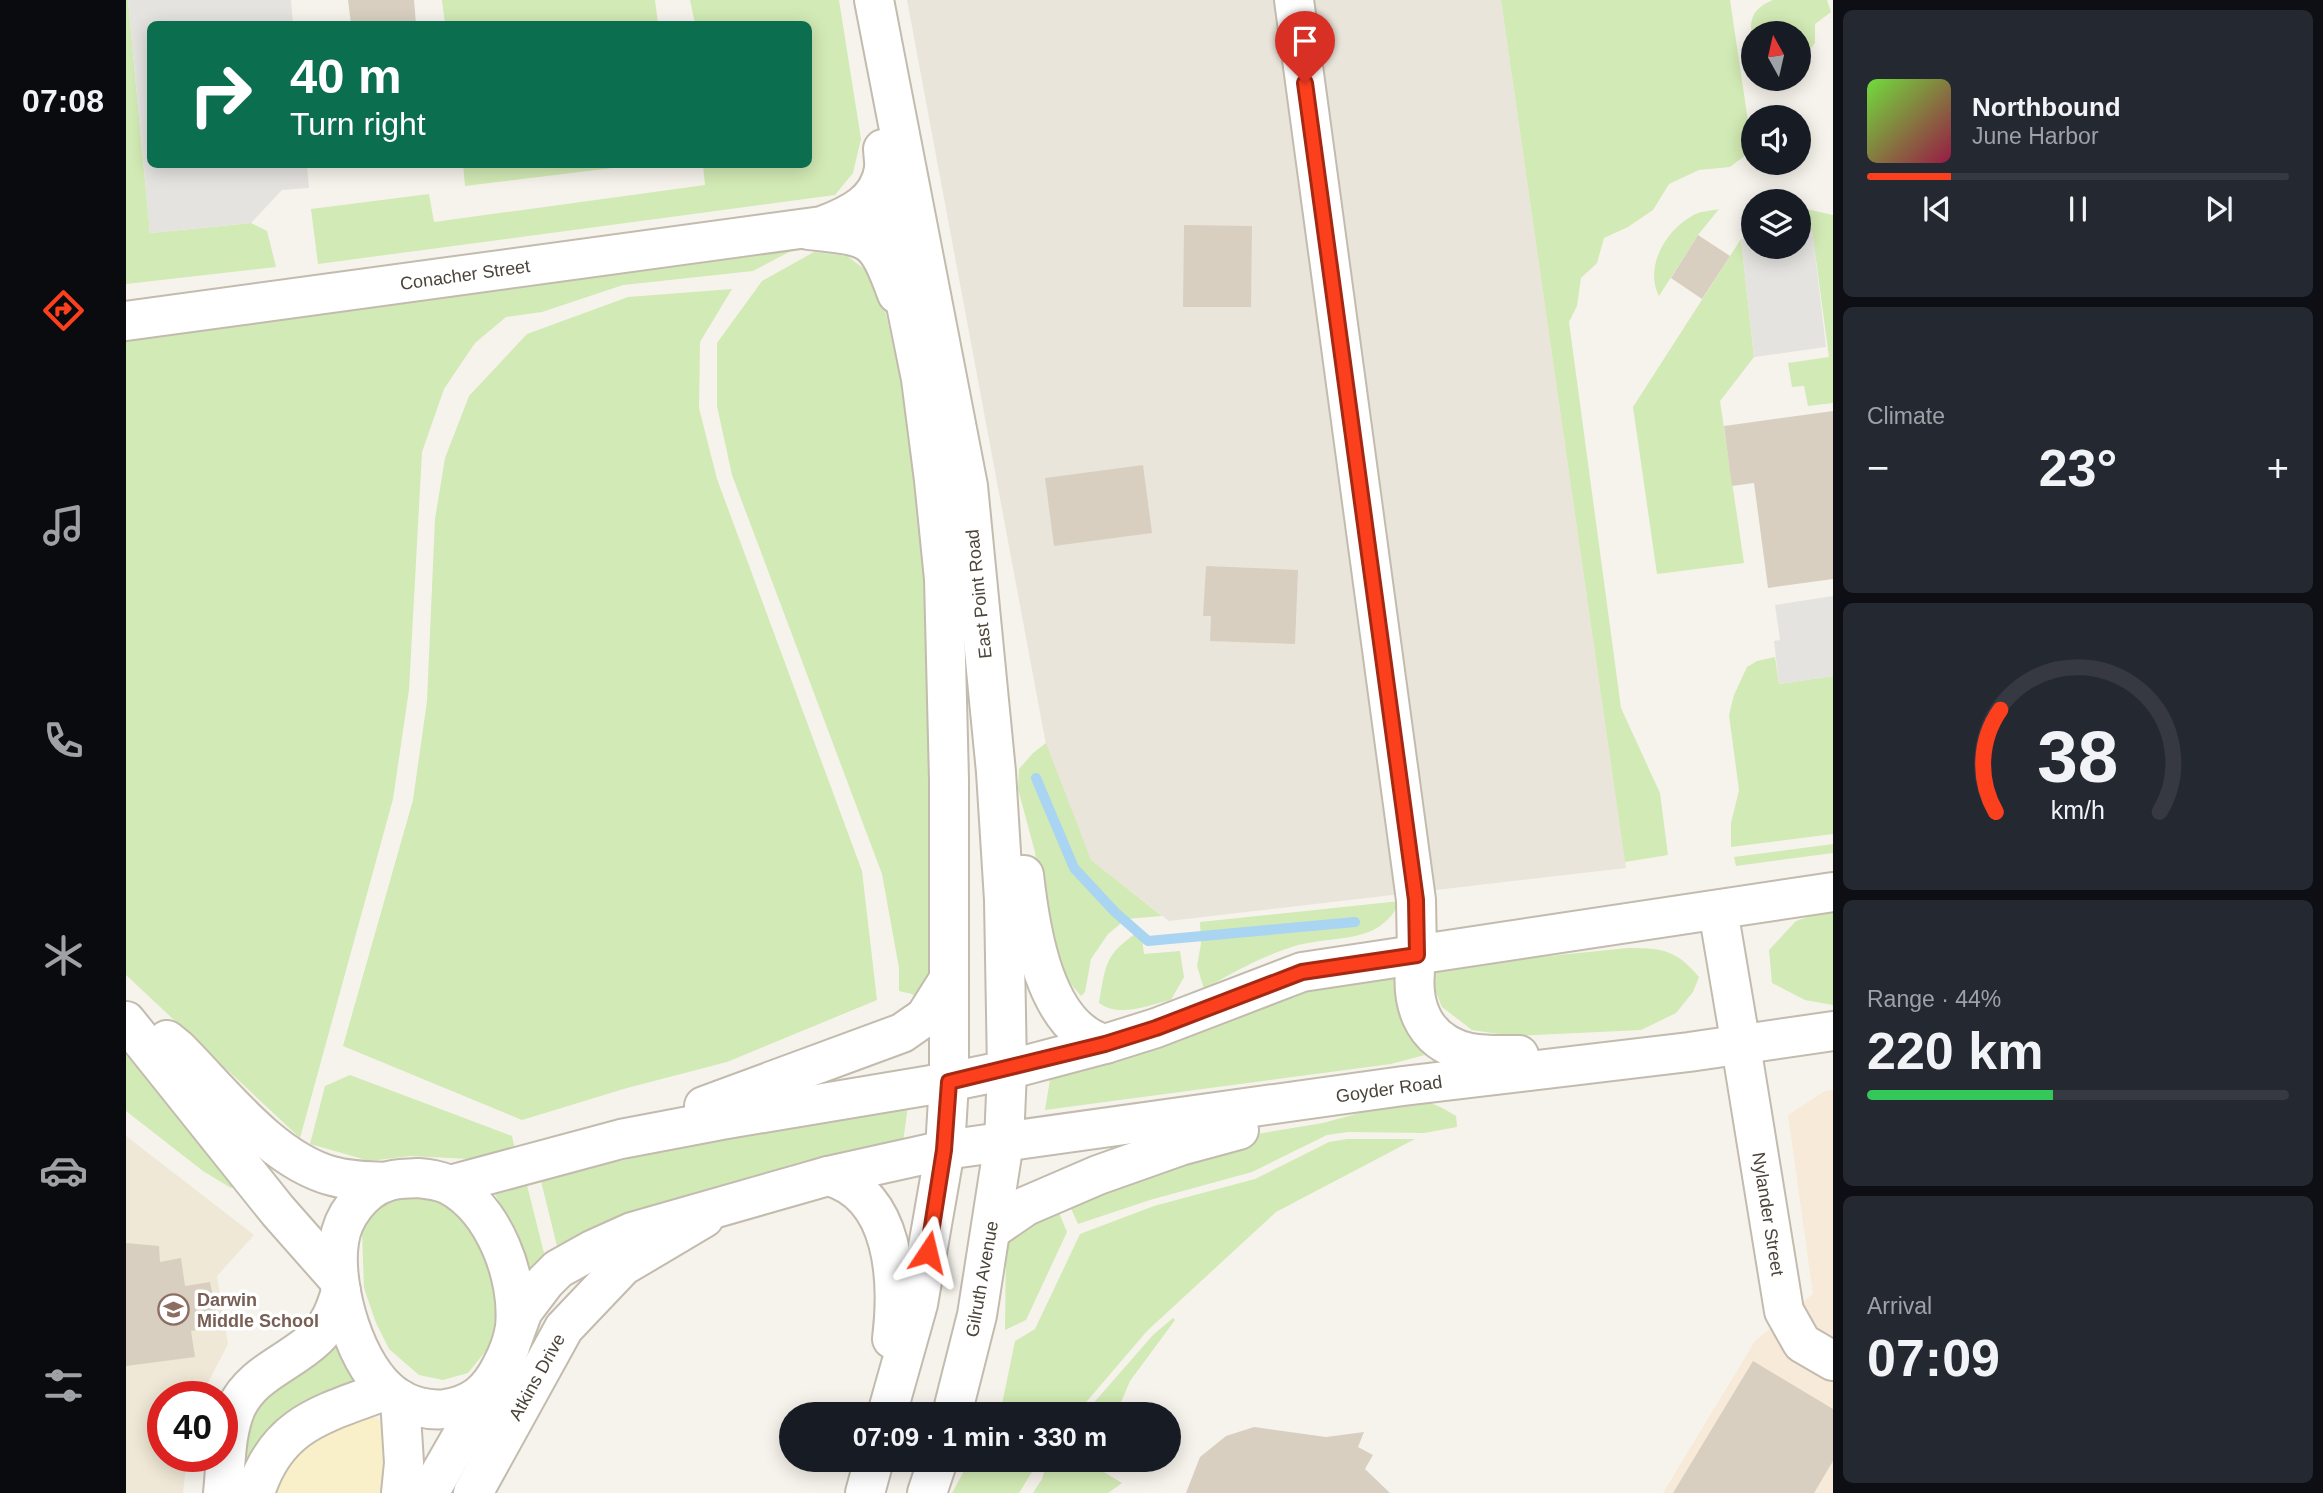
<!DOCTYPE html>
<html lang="en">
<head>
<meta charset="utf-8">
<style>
	:root { --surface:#171b24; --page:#242831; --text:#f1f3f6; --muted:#9ea1a6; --line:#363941; --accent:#fc3f1d }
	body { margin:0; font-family:Arial,sans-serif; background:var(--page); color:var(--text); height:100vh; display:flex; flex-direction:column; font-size:26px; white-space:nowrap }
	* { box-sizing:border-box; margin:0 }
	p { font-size:23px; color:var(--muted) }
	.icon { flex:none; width:38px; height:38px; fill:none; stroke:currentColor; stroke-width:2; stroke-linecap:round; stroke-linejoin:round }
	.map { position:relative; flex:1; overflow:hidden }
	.side { display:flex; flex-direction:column; gap:10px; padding:10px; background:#0d0f14; width:490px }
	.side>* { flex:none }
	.hud { position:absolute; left:21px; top:21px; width:665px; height:147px; border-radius:10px; box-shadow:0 4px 18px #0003; background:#0b6e4f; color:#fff; overflow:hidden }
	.needle { width:46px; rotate:352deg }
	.buttons { position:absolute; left:1615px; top:21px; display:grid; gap:14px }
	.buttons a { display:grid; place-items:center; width:70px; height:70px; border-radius:50%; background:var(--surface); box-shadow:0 4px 18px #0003; font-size:35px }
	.speed { position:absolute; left:21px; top:1381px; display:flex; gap:14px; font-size:35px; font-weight:700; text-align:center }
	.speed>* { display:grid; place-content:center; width:91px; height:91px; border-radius:50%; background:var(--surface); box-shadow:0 4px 18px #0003; line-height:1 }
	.speed .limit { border:10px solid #d22; background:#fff; color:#111 }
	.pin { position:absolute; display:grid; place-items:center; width:60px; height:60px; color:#fff; margin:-72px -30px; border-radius:50% 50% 50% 0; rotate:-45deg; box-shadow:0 0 7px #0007 }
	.pin .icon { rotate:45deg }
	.me { position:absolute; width:77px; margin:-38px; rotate:10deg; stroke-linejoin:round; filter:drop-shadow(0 0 5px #0008) }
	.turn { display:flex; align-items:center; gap:24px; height:147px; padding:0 28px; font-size:32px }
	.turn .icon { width:91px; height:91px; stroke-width:2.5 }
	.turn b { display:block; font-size:49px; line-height:60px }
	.big { font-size:52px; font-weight:600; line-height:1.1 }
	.side .tile { flex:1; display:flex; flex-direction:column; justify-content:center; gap:10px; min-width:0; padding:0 24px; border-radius:10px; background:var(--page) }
	.side .dial { align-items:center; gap:0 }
	.dial svg { height:182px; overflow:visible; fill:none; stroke:var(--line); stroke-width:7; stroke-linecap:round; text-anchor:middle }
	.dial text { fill:var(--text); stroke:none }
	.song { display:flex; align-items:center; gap:21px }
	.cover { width:84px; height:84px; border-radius:10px; background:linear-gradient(135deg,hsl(100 70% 55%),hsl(340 70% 35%)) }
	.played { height:7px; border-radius:4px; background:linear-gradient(90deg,var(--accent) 20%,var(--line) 20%) }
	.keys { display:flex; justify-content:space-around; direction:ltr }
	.heat { display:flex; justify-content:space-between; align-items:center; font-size:38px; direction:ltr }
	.charge { height:10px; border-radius:5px; background:linear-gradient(90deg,#34c759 44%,var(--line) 0) }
	.trip { position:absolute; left:653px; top:1402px; width:402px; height:70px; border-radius:35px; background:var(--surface); box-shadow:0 4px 18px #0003; font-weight:600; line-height:70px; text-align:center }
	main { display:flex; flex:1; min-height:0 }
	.menu { display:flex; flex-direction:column; width:126px; justify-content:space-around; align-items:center; background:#090b0e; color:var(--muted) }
	.menu .icon { width:49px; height:49px }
	.menu .current { color:var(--accent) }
	.menu b { font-size:32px; color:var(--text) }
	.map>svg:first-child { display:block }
	.residential { fill:#eae5da }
	.commercial { fill:#f7ead8 }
	.education { fill:#efe8d6 }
	.green { fill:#d2eab5 }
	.sand { fill:#f9efc9 }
	.parking { fill:#e5e3e0 }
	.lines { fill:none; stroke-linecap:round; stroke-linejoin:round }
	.stream { stroke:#a9d4f2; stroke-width:10 }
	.building { fill:#d8cfc1 }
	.minor-casing { stroke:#c2bbae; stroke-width:42 }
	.tertiary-casing { stroke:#c2bbae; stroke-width:42 }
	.minor { stroke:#fff; stroke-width:38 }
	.tertiary { stroke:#fff; stroke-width:38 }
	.route-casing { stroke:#a42913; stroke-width:18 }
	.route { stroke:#fc3f1d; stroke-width:12 }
	.labels { text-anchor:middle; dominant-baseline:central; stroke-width:7; stroke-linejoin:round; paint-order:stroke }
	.street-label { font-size:18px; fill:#4b4439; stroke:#fff }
	.education-label { font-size:18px; font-weight:bold; fill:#785e54; stroke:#fff; text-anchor:start }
</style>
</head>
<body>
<main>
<nav class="menu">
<b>07:08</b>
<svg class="icon current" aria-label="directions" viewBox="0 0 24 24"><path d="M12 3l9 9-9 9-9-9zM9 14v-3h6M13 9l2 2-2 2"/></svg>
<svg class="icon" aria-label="music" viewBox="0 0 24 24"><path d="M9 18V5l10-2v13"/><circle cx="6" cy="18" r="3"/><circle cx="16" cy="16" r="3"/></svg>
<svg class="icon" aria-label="phone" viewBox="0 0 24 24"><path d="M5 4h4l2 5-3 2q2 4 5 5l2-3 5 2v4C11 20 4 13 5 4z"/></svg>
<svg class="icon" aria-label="climate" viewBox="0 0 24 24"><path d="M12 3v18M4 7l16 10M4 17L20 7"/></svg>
<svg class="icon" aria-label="car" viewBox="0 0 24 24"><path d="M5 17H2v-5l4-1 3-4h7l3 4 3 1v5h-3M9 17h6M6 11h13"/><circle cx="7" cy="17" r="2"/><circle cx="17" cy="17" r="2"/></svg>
<svg class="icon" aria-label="filters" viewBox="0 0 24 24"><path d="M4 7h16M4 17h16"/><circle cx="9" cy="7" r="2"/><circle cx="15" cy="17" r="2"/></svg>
</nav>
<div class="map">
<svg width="1707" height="1493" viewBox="0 0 1707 1493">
	<rect width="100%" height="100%" fill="#f6f3ec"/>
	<path class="residential" d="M781,0H1375L1500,868L1043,921L965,860L921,750Z"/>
	<path class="commercial" d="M1707,1090V1493H1537L1629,1341L1687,1294L1662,1115L1699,1091Z"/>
	<path class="education" d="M0,1136L128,1235L91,1276L102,1344L75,1396H37V1456H61L57,1493H0Z"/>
	<g class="green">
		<path d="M0,0H2L24,233L125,223L141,231L150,267L0,284Z"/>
		<path d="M316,0H529L532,24H319Z"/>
		<path d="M564,0H713L735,139L727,173L709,195L192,264L185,209L303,194L308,222L579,185L577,165L682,164V24H569Z"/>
		<path d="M1375,0H1604L1625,141V151L1604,167L1573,170L1543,184L1527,210L1502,227L1478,238L1471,263L1455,278L1451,306L1443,322L1495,708L1534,793L1542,855L1499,862Z"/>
		<path d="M1647,0H1701L1705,12L1689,24V43L1673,64V33H1628L1627,50C1624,24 1621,11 1647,0Z"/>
		<path d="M337,164H511V165L339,186Z"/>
		<path d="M1593,209L1572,235L1533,296C1518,267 1540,230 1566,216C1574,211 1584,211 1593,209Z"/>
		<path d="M1680,209L1707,215V403L1682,406L1678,386L1666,387L1662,363L1703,357L1686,230L1673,231V213Z"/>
		<path d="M1615,239L1628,357L1594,401L1618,563L1531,574L1507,407Z"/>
		<path d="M667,250L627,271L497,285L416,312L380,317L349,343L318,389L296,452L283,690L267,799L174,1138L0,975V340L242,308L259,296L299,301L347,286L415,282Z"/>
		<path d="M688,252L721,256L752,279L776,385L806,604L815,975L801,1007L786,994L773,991V968L756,874L606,475L591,406V343L636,281Z"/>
		<path d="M606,289L574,342L573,408L591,479L736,871L751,1000L601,1062L501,1088L396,1120L217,1046L287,800L301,701L309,519L319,458L343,396L401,334L502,297Z"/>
		<path d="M1649,657L1653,684L1707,676V834L1605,847V823L1613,790L1603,715L1608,695L1621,667L1631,661Z"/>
		<path d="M920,743L965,860L1036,916L1000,919L982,934L965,959L959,992L955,996L933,970L913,881L909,852L892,789L893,769L907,753Z"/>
		<path d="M1707,844V853L1610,866L1608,857Z"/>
		<path d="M1274,901C1254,947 1206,934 1166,947C1134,957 1106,973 1078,989L1071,966L1075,944L1074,922Z"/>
		<path d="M1707,908V1005L1679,1000L1646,983L1643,950L1670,921Z"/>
		<path d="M1015,930L1018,954L1054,951L1058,977L1045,1000C1022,1005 994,1018 973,1003C980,962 979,954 1015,930Z"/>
		<path d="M1502,948C1537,948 1550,950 1573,977L1567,992L1550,1013L1515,1030L1386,1036L1346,1030L1316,1007L1305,980L1306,968Z"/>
		<path d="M1270,967L1306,1053L1265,1064L919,1110L926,1067L1129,995Z"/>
		<path d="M0,1048L120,1183L105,1188L77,1171L0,1111Z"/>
		<path d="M224,1075L386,1136L389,1150L343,1159L284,1156L244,1161L184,1144L199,1086Z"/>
		<path d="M1284,1099C1302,1100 1314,1106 1330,1116L1331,1127L1298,1133L1222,1132L1201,1135L1126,1172L1024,1200L952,1224L938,1193L1095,1140L1197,1123Z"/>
		<path d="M782,1105L777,1143L677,1161L480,1221L431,1246L412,1169L495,1161L615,1127Z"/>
		<path d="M1221,1139H1289L1150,1212L1021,1331L950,1414H874L889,1341L909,1329L954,1234L1028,1206L1129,1179L1203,1142Z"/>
		<path d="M398,1173L419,1257L406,1273L395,1242L365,1187Z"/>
		<path d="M294,1191L320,1199L345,1225L361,1254L370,1288V1318L363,1347L342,1373L317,1380L293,1375L263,1349L250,1323L238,1288L236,1232L252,1207L269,1196Z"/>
		<path d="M928,1201L941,1232L900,1320L879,1330L880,1251L883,1238Z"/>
		<path d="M1047,1318L1049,1320L1004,1381L990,1414H958L1027,1335Z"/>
		<path d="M210,1336L236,1388L117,1493L119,1410Z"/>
		<path d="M844,1460H897L906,1465V1472L893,1493H826Z"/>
		<path d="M922,1460H958L996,1483L982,1493H907L916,1479Z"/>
	</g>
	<path class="sand" d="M233,1417L250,1418L263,1428L260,1493H140L155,1459Z"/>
	<g class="parking">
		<path d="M2,0H165L167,24H24V164L181,165L183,188L156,190L125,223L24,233Z"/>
		<path d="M1686,229L1700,347L1628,357L1615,239L1627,238L1628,247H1673V231Z"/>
		<path d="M1707,596V676L1653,684L1648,641L1654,640L1649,605Z"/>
	</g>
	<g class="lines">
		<path class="stream" d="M910,778L948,868L989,912L1022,941L1229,922"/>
	</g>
	<g class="building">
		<path d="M222,0H288L290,24H225Z"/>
		<path d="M1058,225L1126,226L1125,307H1057Z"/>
		<path d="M1572,235L1604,256L1576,299L1545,278Z"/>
		<path d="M1707,411V579L1642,588L1628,483L1606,486L1598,426Z"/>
		<path d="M1017,465L1026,533L928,546L919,478Z"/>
		<path d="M1080,566L1172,570L1169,644L1084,641L1085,616H1077Z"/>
		<path d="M0,1243L33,1246L34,1262L55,1258L59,1286L84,1282L93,1326L65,1331L69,1357L0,1366Z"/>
		<path d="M1627,1361L1707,1409V1461L1688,1493H1547Z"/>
		<path d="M1128,1427L1200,1437L1238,1432L1232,1447L1247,1455L1239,1469L1264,1493H1060L1074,1457L1100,1436Z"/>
	</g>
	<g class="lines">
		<defs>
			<g id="minor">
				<path d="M1168,0L1290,900L1291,955"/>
				<path d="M683,230C745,237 749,234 771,294"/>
				<path d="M0,321L696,226C725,215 753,202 758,169"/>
				<path d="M0,1021L152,1211L213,1280"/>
				<path d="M41,1040L52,1049C95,1092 146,1160 206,1176C224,1181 242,1181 260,1182"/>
				<path d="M1615,1046L1658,1311L1676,1343L1707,1361"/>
				<path d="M292,1178C303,1179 313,1180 323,1185C368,1209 394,1277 389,1327C387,1341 382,1354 375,1367C363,1391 347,1405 319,1409C302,1411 283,1406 269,1396C230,1370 206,1286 213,1242C216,1217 236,1190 260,1182C270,1178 282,1179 292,1178Z"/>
				<path d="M274,1399L278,1463L275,1493"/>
				<path d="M97,1493C100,1465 99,1434 110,1408C126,1373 164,1363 190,1338C204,1325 210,1308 215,1291"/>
				<path d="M129,1493C151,1422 198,1414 261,1390"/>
				<path d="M303,1493L364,1387"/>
				<path d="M347,1493L438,1328L497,1266L578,1218"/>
			</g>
			<g id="tertiary">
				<path d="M748,0L842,486L870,772L878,900L881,1070L878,1142L851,1315L826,1414"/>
				<path d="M757,149L763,221L795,379L808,480L818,579L823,780V1082L819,1150L792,1304L761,1414"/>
				<path d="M898,875C904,928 918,1028 979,1044"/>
				<path d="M1592,910L1615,1046"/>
				<path d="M1291,955C1283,999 1293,1042 1344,1053C1360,1056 1377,1055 1393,1055"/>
				<path d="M578,1106L776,1033L799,1017L823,979"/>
				<path d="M702,1176C770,1194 773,1282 766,1339"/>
				<path d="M324,1185L495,1139L595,1120L823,1082L881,1070L979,1044L1030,1028L1176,972L1707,892"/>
				<path d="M865,1230L900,1206L972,1175L1054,1146L1113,1130"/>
				<path d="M387,1338L397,1311L419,1282L432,1269L466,1250L506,1232L702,1176L819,1150L1277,1086L1563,1052L1707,1031"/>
				<path d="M739,1493L748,1460"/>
				<path d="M801,1493L812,1460"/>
			</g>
		</defs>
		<use href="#minor" class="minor-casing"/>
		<use href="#tertiary" class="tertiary-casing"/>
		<use href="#minor" class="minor"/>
		<use href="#tertiary" class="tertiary"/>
	</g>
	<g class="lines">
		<defs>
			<path id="route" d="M802,1252L818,1150L823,1082L979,1044L1030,1028L1176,972L1291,955L1290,900L1179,83"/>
		</defs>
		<use href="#route" class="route-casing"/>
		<use href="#route" class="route"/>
	</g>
	<defs>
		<symbol id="school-ring" viewBox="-11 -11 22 22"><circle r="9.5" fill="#fff" stroke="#8d6e63" stroke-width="1.5"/><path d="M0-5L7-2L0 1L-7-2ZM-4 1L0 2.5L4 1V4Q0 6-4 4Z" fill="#8d6e63"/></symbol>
	</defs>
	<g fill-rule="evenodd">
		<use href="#school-ring" x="30" y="1292" width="35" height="35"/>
	</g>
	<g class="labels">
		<g class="street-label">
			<text transform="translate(339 275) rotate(-8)">Conacher Street</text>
			<text transform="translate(853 594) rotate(-96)">East Point Road</text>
			<text transform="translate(1263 1089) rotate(-8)">Goyder Road</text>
			<text transform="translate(1642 1214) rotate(81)">Nylander Street</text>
			<text transform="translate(856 1279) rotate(-80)">Gilruth Avenue</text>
			<text transform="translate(411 1377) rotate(-61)">Atkins Drive</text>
		</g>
		<g class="education-label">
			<text x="71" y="1300">Darwin<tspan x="71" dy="21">Middle School</tspan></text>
		</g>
	</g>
</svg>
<div class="buttons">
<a><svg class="needle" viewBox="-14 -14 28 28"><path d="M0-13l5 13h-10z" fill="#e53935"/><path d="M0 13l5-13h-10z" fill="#9ea1a6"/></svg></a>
<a><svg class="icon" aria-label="sound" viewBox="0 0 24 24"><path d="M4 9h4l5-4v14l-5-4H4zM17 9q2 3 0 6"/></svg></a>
<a><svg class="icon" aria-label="layers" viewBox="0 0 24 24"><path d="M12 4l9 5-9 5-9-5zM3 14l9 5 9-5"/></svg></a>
</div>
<div class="speed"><div class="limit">40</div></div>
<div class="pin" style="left:1179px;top:83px;background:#d93025"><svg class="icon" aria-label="arrive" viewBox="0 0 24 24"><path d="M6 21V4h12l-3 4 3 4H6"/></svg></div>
<svg class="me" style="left:802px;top:1252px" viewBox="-20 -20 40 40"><path d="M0-17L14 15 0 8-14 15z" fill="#fc3f1d" stroke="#fff" stroke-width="4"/></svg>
<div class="trip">07:09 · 1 min · 330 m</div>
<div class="hud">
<div class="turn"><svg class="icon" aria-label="right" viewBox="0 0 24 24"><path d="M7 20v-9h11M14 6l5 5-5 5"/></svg><div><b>40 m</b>Turn right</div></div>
</div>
</div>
<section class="side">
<div class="tile">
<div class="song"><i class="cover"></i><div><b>Northbound</b><p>June Harbor</p></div></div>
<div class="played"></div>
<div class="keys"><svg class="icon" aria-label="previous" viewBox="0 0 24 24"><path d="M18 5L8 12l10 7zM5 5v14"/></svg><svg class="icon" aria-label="pause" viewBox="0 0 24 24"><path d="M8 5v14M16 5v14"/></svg><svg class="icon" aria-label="next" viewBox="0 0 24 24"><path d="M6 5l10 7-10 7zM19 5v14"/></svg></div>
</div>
<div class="tile"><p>Climate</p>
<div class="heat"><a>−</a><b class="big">23°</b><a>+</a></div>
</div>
<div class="tile dial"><svg viewBox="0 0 100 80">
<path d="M14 69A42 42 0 1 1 86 69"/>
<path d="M14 69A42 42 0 0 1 16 24" stroke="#fc3f1d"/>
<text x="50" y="56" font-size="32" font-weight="700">38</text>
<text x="50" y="72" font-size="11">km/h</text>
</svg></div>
<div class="tile"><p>Range · 44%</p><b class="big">220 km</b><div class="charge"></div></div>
<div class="tile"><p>Arrival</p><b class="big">07:09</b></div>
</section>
</main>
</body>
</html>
